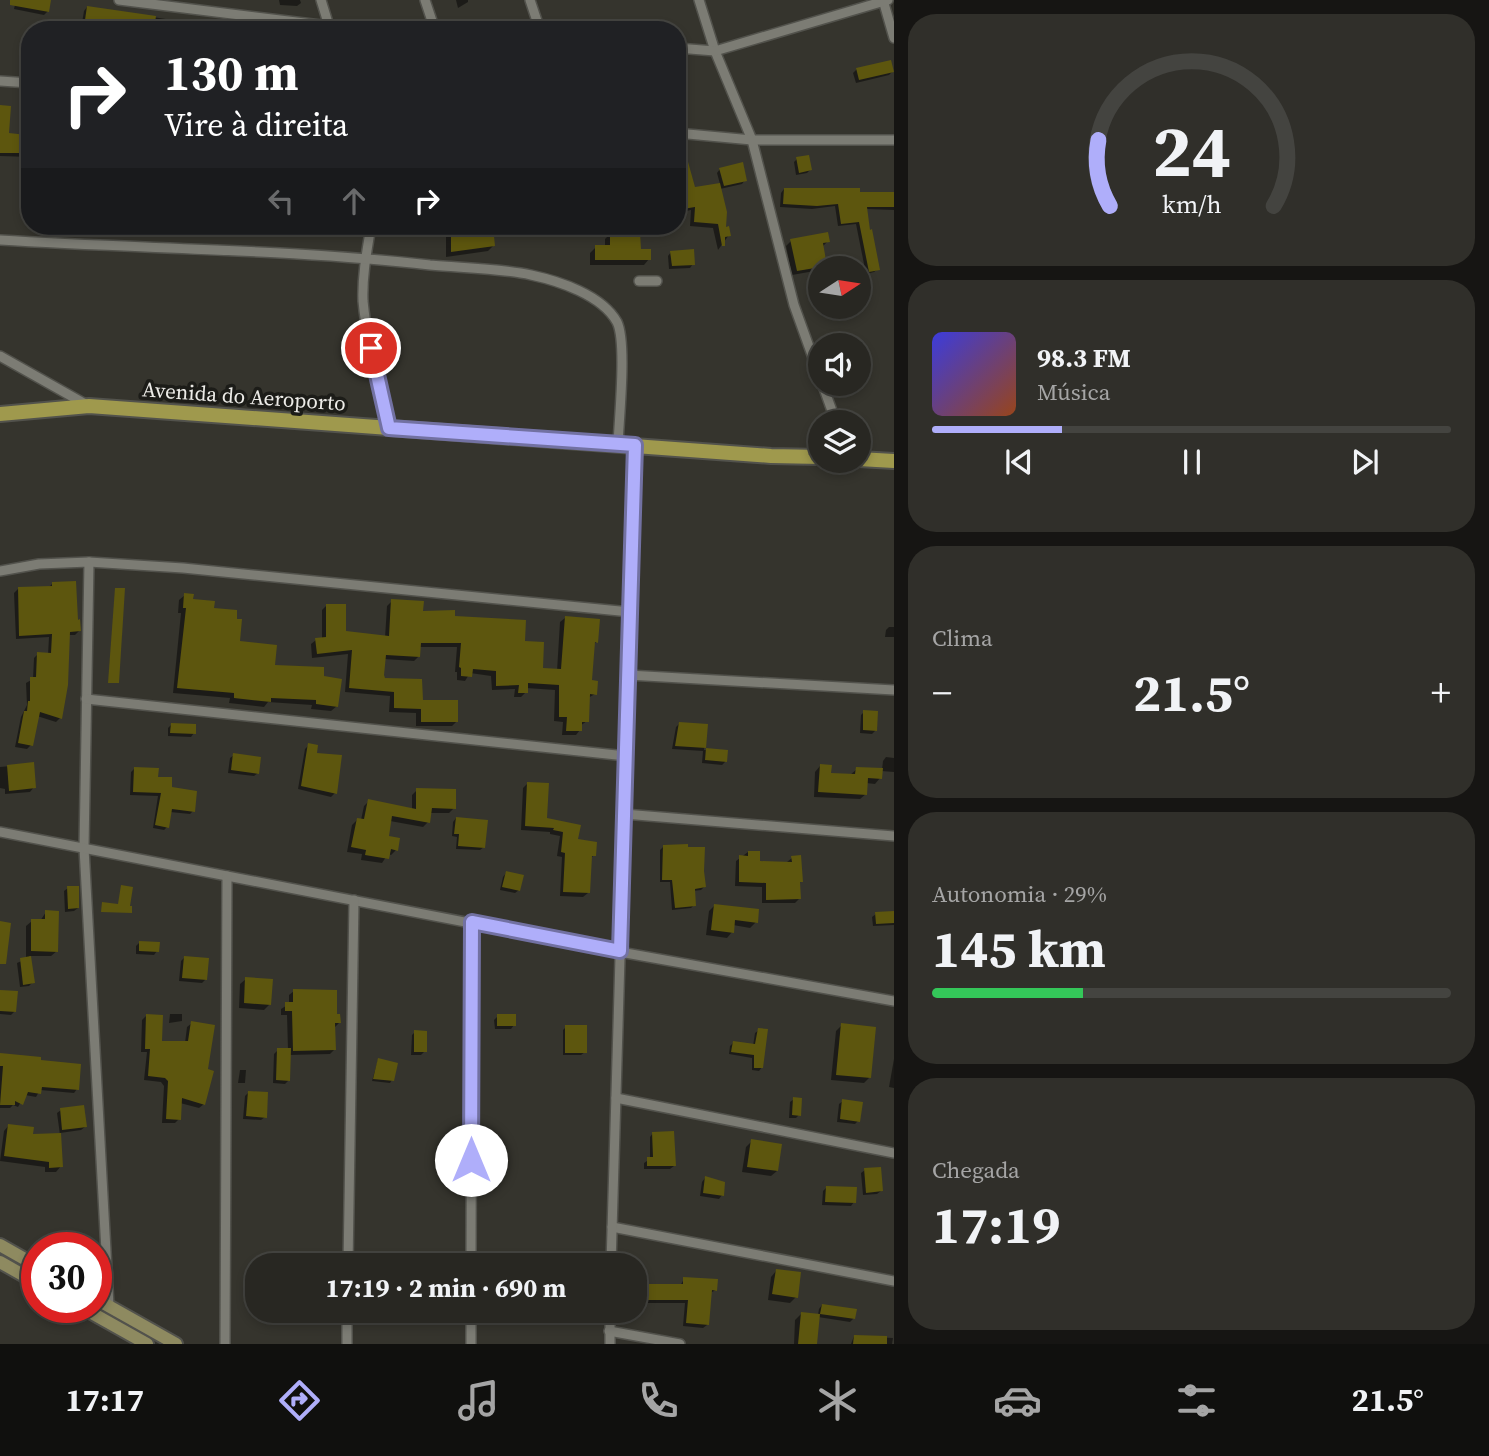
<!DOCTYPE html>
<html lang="pt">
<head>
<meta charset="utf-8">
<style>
	:root { --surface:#282722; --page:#302f2a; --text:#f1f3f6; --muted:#a5a5a5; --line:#444440; --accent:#afaefa }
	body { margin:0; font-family:"Source Serif 4",serif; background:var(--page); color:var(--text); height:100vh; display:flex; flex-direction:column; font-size:26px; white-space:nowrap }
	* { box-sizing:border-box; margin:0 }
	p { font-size:23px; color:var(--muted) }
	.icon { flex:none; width:38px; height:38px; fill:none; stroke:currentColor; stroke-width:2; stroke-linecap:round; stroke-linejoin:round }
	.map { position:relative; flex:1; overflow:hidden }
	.panel { display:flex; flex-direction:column; gap:14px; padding:14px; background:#161513; width:595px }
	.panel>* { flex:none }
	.hud { position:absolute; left:21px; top:21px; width:665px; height:214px; border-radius:28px; box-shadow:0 4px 10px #0003,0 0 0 2px var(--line); background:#202124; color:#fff; overflow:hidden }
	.needle { width:46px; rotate:78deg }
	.controls { position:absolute; left:808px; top:256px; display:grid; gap:14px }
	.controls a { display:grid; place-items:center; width:63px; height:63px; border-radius:50%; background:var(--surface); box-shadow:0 4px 10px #0003,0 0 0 2px var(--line); font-size:35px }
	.speed { position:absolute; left:21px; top:1232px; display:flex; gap:14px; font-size:35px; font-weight:700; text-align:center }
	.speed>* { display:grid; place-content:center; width:91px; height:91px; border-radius:50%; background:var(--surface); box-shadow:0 4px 10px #0003,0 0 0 2px var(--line); line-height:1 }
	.speed .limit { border:10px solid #d22; background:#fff; color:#111 }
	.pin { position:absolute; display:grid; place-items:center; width:60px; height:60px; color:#fff; margin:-30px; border:4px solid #fff; border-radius:50%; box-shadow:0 2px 7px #0007 }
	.me { position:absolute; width:77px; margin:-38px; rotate:0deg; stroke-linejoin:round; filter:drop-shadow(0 0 5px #0008) }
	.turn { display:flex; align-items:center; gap:24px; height:147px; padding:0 28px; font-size:32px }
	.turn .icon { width:91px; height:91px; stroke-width:2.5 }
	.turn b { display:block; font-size:49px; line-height:60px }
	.lanes { display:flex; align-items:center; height:66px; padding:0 28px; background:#0003; justify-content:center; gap:35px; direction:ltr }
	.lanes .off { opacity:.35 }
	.big { font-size:52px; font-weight:700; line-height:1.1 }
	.panel .widget { flex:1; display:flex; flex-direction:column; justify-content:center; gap:10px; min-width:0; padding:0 24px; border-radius:28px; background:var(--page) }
	.panel .dial { align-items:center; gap:0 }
	.dial svg { height:182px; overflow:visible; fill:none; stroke:var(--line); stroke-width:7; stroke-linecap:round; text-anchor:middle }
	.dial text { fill:var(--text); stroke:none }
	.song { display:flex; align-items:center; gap:21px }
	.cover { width:84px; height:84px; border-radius:10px; background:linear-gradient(135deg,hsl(240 70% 55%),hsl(20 70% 35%)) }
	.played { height:7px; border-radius:4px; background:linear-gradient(90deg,var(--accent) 25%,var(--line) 25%) }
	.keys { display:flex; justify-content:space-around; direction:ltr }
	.heat { display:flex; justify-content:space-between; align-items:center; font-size:38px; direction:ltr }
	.charge { height:10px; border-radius:5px; background:linear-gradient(90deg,#34c759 29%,var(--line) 0) }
	.trip { position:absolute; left:245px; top:1253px; width:402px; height:70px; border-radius:28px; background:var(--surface); box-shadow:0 4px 10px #0003,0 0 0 2px var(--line); font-weight:700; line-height:70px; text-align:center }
	.menu { display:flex; height:112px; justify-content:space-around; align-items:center; background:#10100e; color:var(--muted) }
	.menu .icon { width:49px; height:49px }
	.menu .active { color:var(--accent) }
	.menu b { font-size:32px; color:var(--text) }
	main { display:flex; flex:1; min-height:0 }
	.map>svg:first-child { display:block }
	.shadow { fill:#0007 }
	.building { fill:#5d560e }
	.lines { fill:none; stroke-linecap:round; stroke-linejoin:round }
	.street-casing { stroke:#52524c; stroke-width:12 }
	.secondary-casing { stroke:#52524c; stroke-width:16 }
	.primary-casing { stroke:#52524c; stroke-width:18 }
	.street { stroke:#7c7c74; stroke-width:9 }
	.secondary { stroke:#8e8a60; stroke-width:12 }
	.primary { stroke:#9f994d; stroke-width:14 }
	.route-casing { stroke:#7271a2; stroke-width:18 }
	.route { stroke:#afaefa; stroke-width:12 }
	.labels { text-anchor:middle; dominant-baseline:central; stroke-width:7; stroke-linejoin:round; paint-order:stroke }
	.street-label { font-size:21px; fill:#edece8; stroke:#1c1c18 }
</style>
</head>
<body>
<main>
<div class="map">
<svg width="894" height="1344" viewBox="0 0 894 1344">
	<rect width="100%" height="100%" fill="#35342d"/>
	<g class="shadow">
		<path d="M16,0H50L48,11L44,15L14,9Z"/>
		<path d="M279,0H300L301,3L297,6L280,5Z"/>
		<path d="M456,0H468V2L458,8Z"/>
		<path d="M87,7L192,23V30H135L82,23L84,11Z"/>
		<path d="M857,69L892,72L889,75L856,83L853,73Z"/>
		<path d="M0,107L7,135L30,137V157L0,156Z"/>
		<path d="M684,153L693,189L720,184L717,173L720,169L745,180L742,184L720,189L724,229L729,235L718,250L713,228L690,226L691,210L677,213V190H679L677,155Z"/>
		<path d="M797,159L810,170L807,173L796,175L794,162Z"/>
		<path d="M784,189L894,194V210L866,209L868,232L878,269L874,272L866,274L856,224L838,226L835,206L812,209L780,207L781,193Z"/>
		<path d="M446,226H491L493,246L488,251L446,257Z"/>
		<path d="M610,234L639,250L649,259L644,265H590V253L596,247H605V239Z"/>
		<path d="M791,241H828L823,246L825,265L820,270L792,275L786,246Z"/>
		<path d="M671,252L693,264L690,268L669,269L668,256Z"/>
		<path d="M52,584L79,631L75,635H68L60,718L56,722L37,716L31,745L27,749L15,747L21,717L27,705L26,683L33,679L34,658L38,654L48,655L49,637L16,639L14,593L18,589L48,588Z"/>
		<path d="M185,595L191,600L213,609L238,642L273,666L322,678L337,706L331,711L311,709L312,705L268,702L264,707L229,703L230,698L173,693L181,613H178L179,600Z"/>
		<path d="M392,601L421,613L453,618L523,642L541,670L557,671L560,622L565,618L596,642L593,645L590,682L595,694L588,698L587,721L580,726V730L576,735H562L563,722L554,721L555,690L526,688V692L521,697H514L515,689L492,690L491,676L470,673L465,681L457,680V672H455L457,647H419V656L414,661L384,659L383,680L457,721L452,726H416V713L389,712L390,696L345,692L348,654L312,658L311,644L316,640L322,639V610L326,606L344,633L385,638L387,606Z"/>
		<path d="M889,627H894V637H885L886,630Z"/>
		<path d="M864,712L876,730L872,734L860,733L861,715Z"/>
		<path d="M679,724L706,726L704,750L726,751L725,762L722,765L702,763L703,751L672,749L676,727Z"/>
		<path d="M171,725L194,733L191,737L168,736V728Z"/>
		<path d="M309,745L335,793L331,797L298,789L305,749Z"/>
		<path d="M234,755L258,773L254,776L228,773L230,758Z"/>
		<path d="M886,757L894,758V772L881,771L880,778L875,784L866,783V794L860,799L814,797L815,772L820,766L829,774L850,775L857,769L882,770L883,761Z"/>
		<path d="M32,764L34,787L30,792L5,794V789L0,788V767Z"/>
		<path d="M134,769L156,778L193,811L190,814L170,812L167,827L164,830L153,828L158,796L130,795L131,772Z"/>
		<path d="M527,784L546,820L594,855L590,859L588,893L583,897L560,896L562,857L557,856L560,836L550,834V832L521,830L523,788Z"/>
		<path d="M417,790L454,808L449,813H430L428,822L423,827L390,821L387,837L396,850L391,855L388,854L382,863L361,860L362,854L347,852L352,825L357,820H361L364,806L369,801L412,809V795Z"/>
		<path d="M456,818L484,847L480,850L456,849L457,837L452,836L453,822Z"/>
		<path d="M663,847L704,887L701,890L693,891L694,905L691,908L672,910L670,882H660V850Z"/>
		<path d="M748,852L758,863L787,862L792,858L801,881L799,884V899L795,903H762V887L735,886L736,861Z"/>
		<path d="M506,873L519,890L515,893L500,890L503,877Z"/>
		<path d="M68,888L78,908L74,911L65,912L64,891Z"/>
		<path d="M715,905L756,922L750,928L733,925L732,932L727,938L706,935L709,911Z"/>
		<path d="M46,912L57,951L51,956H29L33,982L29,986L20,987L17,963L26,959V926L32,921H40Z"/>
		<path d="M894,913V925L873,926L872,917L876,914Z"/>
		<path d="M140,942L157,951L154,955L136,954V946Z"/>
		<path d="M184,958L206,979L202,983L179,981L181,961Z"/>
		<path d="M246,979L270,1004L264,1010L239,1008L240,984Z"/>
		<path d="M294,991L335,1016L339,1023L334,1028V1050L330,1054L289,1055V1080L285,1084L273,1083L274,1054L278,1050H288L287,1015H281V1009L289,1004V995Z"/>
		<path d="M0,992L15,1011L11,1015L0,1014Z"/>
		<path d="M170,1014H182V1021L169,1023Z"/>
		<path d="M146,1016L160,1043H185L187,1027L192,1023L204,1104L199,1108L180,1103L179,1119L175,1123H162L164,1086L161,1082L144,1080L147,1052H141L142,1020Z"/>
		<path d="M498,1016L514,1025L511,1029H495L494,1020Z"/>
		<path d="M842,1025L869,1078L864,1083L831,1080L836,1031Z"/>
		<path d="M566,1027L585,1052L581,1055H563V1030Z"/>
		<path d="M759,1030L762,1067L759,1071L752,1070V1058L729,1054L730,1046L733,1043L753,1046L755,1033Z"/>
		<path d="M415,1032L425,1051L421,1055H411L412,1035Z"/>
		<path d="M0,1055L77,1089L74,1093L40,1090L36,1097L25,1095L18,1107L13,1105L10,1108H0Z"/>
		<path d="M894,1059V1088L889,1087Z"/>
		<path d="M378,1060L392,1080L390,1083L372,1081Z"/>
		<path d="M240,1070H246L245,1083H238Z"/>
		<path d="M248,1093L265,1117L261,1120L243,1119L245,1096Z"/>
		<path d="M794,1099L799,1115L796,1118H789L790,1102Z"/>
		<path d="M843,1101L858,1121L855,1124L837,1122L839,1104Z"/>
		<path d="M61,1110L85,1127L81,1130L60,1133L61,1166L56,1172H45V1167L0,1161L4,1131L9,1125L31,1136L60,1135L57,1113Z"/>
		<path d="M653,1133L674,1166L670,1169H644V1163L650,1159V1137Z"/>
		<path d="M752,1141L777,1171L771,1176L742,1172L746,1147Z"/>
		<path d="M865,1170L881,1191L877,1194L863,1195L861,1173Z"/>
		<path d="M705,1178L722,1195L719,1199L700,1196L702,1182Z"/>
		<path d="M826,1188L854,1202L851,1206L822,1205L823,1191Z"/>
		<path d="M776,1271L796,1297L790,1303L768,1300L771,1277Z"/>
		<path d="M684,1279L716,1290L710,1293L707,1325L703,1328L683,1326L685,1303H641V1290L644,1286H680Z"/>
		<path d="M822,1305L854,1318L850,1322L818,1317L816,1344H794L795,1320L801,1314L818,1315L819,1309Z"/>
		<path d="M854,1336L893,1338L892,1344H851Z"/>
	</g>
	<g class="building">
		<path d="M10,0H51L49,12L10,5Z"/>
		<path d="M87,6L156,16L154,29L85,20Z"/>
		<path d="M891,60L894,72L859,80L856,68Z"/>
		<path d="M0,105L11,106L9,133L27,135L26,138H30V153H0Z"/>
		<path d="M685,151L695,187L720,183L727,212L726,227L729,226L731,236L725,237V246H722L718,224L694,222L695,207L677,210V188L684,187L677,153Z"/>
		<path d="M809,155L812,170L799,173L796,157Z"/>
		<path d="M743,162L747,181L724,186L719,168Z"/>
		<path d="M784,188H860V192H894V207H867L870,230L872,229L880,270L869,272L859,222L841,224L838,204L817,206L783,204Z"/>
		<path d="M451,226H493L495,246L451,252Z"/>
		<path d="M610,232H640L641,249H651V260H595V245H610Z"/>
		<path d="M828,232L830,242L823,243L827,266L797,271L790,239Z"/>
		<path d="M694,249L695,265L672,266L670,251Z"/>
		<path d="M76,581L78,620L80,619L81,631L70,632L68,685L62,719L40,712L33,746L18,743L24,711H27L28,701H30V677H36L37,652L51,653L52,634L19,636L18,587L52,586V582Z"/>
		<path d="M115,588H125L119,683H108Z"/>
		<path d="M184,593L194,594L193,599L215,601L214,608L237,610V619H242L240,641L277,645L275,665L324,667V676L342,679L338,707L316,704V700L271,698V702L234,698V693L177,688L186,608H183Z"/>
		<path d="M391,599L424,601L423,611L455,610V616L526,620L525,641L544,642L543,668L561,669L565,616L600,619L598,643L595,642L592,680L598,681L597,695L590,694L589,722H582V731H566L567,717H559V685L528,683V693H518L519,685L496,686V671L473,669L472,677L461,676V668L459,667L461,643H421L420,657L386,655L384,675L385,678L422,679L423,700H458V722H421V709L394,708V692L349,688L352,650L317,654L315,638L326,637V604H346V631L389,636Z"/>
		<path d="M863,710L878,711L877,731L863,730Z"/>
		<path d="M679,722L708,724L706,748L728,750L727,762L705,760L706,748L675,746Z"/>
		<path d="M171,723L196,724V734L170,733Z"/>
		<path d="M308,743L318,745L317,753L342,755L337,794L301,786Z"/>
		<path d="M233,753L261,757L259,774L231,770Z"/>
		<path d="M34,762L36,788L9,791L7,765Z"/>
		<path d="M820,764L832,765L831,773L855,774L856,767L883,768L882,779L868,778L867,795L818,792Z"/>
		<path d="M134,767L159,768L158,777H172V787L197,791L195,812L172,809L169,828L155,825L161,793L133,792Z"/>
		<path d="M527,782L549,783L547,818L581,825L578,839L597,842L596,856H592L590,893L563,892L565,853L561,852L563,832L553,830L554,828L525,826Z"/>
		<path d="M416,788L456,789V809L432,808L430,823L392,816L389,836L400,838L398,851L391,849L389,859L365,855L366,850L351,847L357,818L364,819L368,799L416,809Z"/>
		<path d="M456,817L488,820L485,848L458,846L459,834H454Z"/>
		<path d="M688,844V847H705L704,871L706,887L695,889L696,906L675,908L672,880H662L663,845Z"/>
		<path d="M748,851H760V861L792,862L791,856L801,855L803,882H800L801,899L766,900V883L739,882V855L748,856Z"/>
		<path d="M506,871L524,875L520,891L502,887Z"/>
		<path d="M121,885L133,887L130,906H132V913L101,912L102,902L118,904Z"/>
		<path d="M67,886H79V908L68,909Z"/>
		<path d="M714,904L759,909L758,923L735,920L734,933L711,930Z"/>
		<path d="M45,910L59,911L58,952L31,951V919H45Z"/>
		<path d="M894,911V923L876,924L875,912Z"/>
		<path d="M0,921L11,923L6,964H0Z"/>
		<path d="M139,941L160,942L159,952L139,951Z"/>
		<path d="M31,956L35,983L23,985L20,958Z"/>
		<path d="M184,956L209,958L207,980L182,978Z"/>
		<path d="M245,977L273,979L271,1005L244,1003Z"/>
		<path d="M293,989L337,990V1014H340L341,1023H335L336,1050L293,1051L292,1011H285V1002H293Z"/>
		<path d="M0,990L18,991L16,1012L0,1011Z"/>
		<path d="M146,1014L163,1015L162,1041H188L191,1021L215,1025L208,1069L214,1071L205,1105L182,1098L181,1120L166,1119L168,1081L165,1078L148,1076L150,1049H145Z"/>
		<rect x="497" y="1014" width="19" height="12"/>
		<path d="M841,1023L876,1027L871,1078L836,1075Z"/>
		<rect x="565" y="1025" width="22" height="28"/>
		<path d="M758,1028L768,1029L763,1068H754V1055L731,1052L733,1041L755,1044Z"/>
		<path d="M414,1030L427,1031V1052H414Z"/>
		<path d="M277,1048H291L290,1081L276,1080Z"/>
		<path d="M0,1053L41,1057V1060L81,1064L79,1090L42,1087L41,1094L28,1092L23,1105L15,1101V1105H0L3,1066H0Z"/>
		<path d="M378,1058L398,1063L394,1081L373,1079Z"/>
		<path d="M248,1091L268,1092L267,1118L246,1116Z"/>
		<path d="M793,1097L802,1098L801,1116L792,1115Z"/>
		<path d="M842,1099L863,1102L860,1122L840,1119Z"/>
		<path d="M84,1105L87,1127L62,1130L60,1108Z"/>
		<path d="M8,1124L34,1127L33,1134L61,1133L63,1167L49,1168V1162L4,1156Z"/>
		<path d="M674,1131L676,1166H647V1157H653L652,1132Z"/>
		<path d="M751,1139L782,1144L778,1171L747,1167Z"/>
		<path d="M881,1167L883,1191L866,1193L864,1168Z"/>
		<path d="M705,1176L725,1182L724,1196L703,1193Z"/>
		<path d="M826,1186L857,1187L856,1203L825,1202Z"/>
		<path d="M776,1269L801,1272L798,1298L772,1294Z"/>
		<path d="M683,1277L718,1279L717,1291L712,1290L709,1325L686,1323L688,1300H643V1284H683Z"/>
		<path d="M822,1304L857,1309L855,1319L820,1314Z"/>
		<path d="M801,1312L820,1314L817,1344H798Z"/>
		<path d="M854,1335L887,1336V1344H853Z"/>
	</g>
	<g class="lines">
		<defs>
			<g id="street">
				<path d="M119,0L329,26L386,30"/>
				<path d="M321,0L329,26"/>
				<path d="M425,0L435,30"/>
				<path d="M530,0L540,30"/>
				<path d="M699,0L715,51L752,140L794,305L821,380"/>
				<path d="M883,0L894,38"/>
				<path d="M677,48L715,51L888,0"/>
				<path d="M0,81L30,83"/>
				<path d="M677,133L752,140H894"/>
				<path d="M371,226C367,250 362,276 363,301C367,344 380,386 389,428"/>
				<path d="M0,240C143,249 289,249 430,265C463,268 498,268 531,275C559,281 602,295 617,322C627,342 619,419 618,444"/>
				<path d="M639,281H657"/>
				<path d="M0,356L87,405"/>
				<path d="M822,383L836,422"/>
				<path d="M89,562L84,848L109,1306"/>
				<path d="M0,571L39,564L89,562L183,568L630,612"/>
				<path d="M628,675L894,690"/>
				<path d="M86,699L626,756"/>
				<path d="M624,814L894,836"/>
				<path d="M0,832L620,952L894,1001"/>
				<path d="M616,1098L894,1153"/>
				<path d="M612,1227L894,1281"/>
				<path d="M348,1265L354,900"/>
				<path d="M471,1265L472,922"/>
				<path d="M611,1265L635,445"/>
				<path d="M609,1331L680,1344"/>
				<path d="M225,1344L227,876"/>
				<path d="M347,1344V1311"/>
				<path d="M471,1344V1311"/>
				<path d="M610,1344V1311"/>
			</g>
			<g id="secondary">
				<path d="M0,1245L37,1266"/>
				<path d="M0,1262L37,1283"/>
				<path d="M96,1299L176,1344"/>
				<path d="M81,1307L147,1344"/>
			</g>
			<g id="primary">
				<path d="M0,414L89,406L771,456L821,457"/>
				<path d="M859,459L894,461"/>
			</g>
		</defs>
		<use href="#street" class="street-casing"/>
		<use href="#secondary" class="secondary-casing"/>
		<use href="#primary" class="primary-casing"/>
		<use href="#street" class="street"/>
		<use href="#secondary" class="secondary"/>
		<use href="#primary" class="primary"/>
	</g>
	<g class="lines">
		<defs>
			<path id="route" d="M371,348L389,428L635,445L620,951L472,922L471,1160"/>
		</defs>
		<use href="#route" class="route-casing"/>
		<use href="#route" class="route"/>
	</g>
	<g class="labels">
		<g class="street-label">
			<text transform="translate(244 396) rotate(4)">Avenida do Aeroporto</text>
		</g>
	</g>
</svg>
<div class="controls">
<a><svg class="needle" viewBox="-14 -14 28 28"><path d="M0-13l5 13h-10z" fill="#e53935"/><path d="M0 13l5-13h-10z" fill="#a5a5a5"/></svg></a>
<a><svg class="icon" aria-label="sound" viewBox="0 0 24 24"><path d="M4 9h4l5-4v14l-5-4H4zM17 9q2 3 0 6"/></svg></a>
<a><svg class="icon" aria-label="layers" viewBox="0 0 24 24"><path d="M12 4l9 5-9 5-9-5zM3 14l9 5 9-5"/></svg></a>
</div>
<div class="speed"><div class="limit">30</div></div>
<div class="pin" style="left:371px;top:348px;background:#d93025"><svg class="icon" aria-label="arrive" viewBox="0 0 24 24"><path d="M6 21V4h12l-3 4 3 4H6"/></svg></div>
<svg class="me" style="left:471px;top:1160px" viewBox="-20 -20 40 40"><circle r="19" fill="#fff"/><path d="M0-13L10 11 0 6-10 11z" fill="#afaefa"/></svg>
<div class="trip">17:19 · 2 min · 690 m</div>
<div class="hud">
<div class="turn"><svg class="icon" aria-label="right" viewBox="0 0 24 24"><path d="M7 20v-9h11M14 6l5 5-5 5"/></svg><div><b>130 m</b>Vire à direita</div></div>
<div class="lanes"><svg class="icon off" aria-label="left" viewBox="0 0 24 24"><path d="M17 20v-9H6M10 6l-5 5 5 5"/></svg><svg class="icon off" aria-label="ahead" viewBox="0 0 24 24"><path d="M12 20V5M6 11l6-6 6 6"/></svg><svg class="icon" aria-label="right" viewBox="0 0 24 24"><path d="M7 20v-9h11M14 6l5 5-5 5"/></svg></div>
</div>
</div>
<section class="panel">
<div class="widget dial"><svg viewBox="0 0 100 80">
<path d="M14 69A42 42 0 1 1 86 69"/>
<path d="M14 69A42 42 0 0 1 9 40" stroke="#afaefa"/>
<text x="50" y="56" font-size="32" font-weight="700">24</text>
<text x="50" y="72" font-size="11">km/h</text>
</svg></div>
<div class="widget">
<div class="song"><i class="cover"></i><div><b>98.3 FM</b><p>Música</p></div></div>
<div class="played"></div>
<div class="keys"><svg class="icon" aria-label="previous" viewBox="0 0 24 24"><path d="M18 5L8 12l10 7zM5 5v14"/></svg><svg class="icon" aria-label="pause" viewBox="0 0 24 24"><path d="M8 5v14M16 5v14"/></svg><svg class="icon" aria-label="next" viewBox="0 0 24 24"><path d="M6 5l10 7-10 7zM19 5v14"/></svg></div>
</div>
<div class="widget"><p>Clima</p>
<div class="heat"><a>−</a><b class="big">21.5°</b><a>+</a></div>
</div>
<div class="widget"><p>Autonomia · 29%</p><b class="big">145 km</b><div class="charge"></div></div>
<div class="widget"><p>Chegada</p><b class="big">17:19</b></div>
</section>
</main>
<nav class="menu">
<b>17:17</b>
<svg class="icon active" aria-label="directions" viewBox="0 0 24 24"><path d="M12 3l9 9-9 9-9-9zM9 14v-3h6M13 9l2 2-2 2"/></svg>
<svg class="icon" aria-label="music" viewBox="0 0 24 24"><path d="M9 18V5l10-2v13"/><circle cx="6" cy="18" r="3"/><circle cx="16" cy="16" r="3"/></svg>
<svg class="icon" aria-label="phone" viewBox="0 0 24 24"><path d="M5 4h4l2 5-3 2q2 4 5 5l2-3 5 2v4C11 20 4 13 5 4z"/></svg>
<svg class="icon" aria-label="climate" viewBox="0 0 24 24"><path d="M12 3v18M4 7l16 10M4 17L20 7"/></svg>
<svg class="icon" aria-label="car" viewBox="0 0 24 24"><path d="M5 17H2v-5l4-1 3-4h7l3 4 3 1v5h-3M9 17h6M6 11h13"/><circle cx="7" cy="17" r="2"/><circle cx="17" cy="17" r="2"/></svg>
<svg class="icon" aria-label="filters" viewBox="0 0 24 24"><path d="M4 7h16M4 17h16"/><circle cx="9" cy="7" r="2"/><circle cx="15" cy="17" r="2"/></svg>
<b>21.5°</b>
</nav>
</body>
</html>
